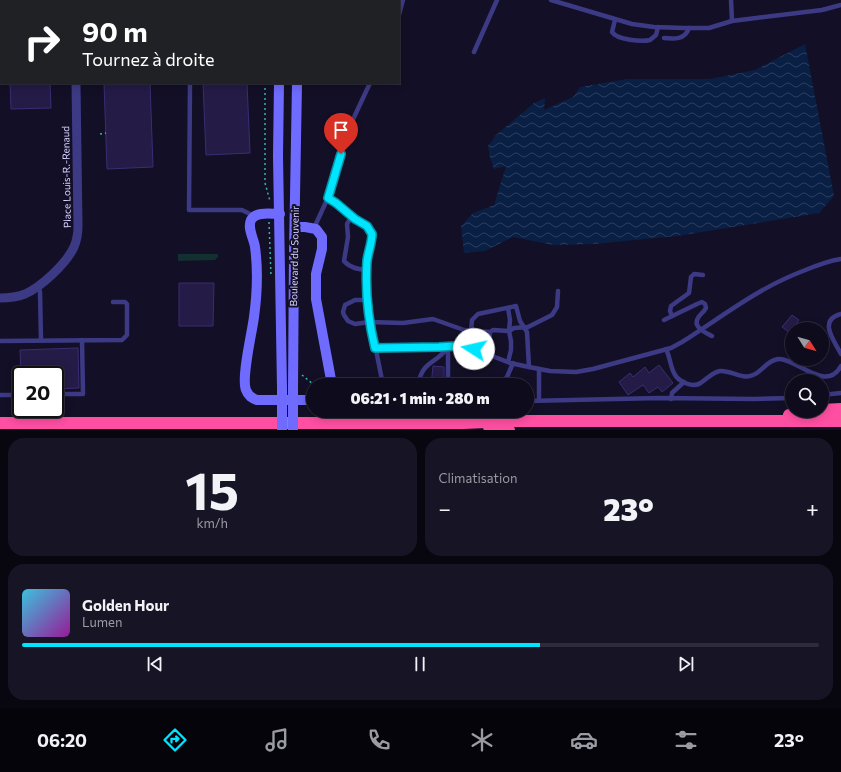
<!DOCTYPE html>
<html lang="fr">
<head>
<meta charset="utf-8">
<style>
	:root { --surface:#0e0b1c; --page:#171425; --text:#f1f3f6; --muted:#9b9ba3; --line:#2e2b3b; --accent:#00e5ff }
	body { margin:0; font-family:Commissioner,sans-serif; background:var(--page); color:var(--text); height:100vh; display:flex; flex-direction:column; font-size:15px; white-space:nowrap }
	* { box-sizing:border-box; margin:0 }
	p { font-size:13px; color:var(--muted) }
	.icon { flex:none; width:22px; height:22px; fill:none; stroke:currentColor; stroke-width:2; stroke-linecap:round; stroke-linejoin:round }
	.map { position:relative; height:430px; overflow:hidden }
	.drawer { display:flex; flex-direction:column; gap:8px; padding:8px; background:#08060f; flex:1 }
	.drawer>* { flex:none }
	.top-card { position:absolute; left:0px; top:0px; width:400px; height:84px; box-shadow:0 2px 10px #0003,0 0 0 1px var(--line); background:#202124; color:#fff; overflow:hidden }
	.needle { width:26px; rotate:127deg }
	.controls { position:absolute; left:785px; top:322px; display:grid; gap:8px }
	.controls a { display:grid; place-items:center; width:44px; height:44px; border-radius:50%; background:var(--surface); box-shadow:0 2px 10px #0003,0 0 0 1px var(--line); font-size:20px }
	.speed { position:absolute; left:12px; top:366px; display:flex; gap:8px; font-size:20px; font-weight:700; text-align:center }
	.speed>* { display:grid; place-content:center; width:52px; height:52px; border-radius:50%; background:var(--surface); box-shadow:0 2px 10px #0003,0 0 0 1px var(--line); line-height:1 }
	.speed .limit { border:2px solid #111; border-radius:6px; background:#fff; color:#111 }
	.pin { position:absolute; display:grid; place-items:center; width:34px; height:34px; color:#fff; margin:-41px -17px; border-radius:50% 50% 50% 0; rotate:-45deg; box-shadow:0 0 4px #0007 }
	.pin .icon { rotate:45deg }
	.me { position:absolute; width:44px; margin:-22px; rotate:280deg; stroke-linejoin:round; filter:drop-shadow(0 0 3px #0008) }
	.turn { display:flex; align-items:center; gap:14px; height:84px; padding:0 16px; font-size:18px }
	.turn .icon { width:52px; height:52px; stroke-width:2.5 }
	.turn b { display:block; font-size:28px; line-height:34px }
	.big { font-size:30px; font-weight:800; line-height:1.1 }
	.drawer .widget { flex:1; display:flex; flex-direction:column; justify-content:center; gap:6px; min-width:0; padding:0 14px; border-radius:16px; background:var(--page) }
	.drawer .dial { align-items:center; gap:0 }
	.dial b { font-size:52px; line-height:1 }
	.song { display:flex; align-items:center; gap:12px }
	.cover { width:48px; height:48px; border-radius:6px; background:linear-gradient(135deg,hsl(190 70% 55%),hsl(300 70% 35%)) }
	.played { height:4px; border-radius:2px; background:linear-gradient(90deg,var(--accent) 65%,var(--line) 65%) }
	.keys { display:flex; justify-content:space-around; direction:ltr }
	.heat { display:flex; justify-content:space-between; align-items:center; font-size:22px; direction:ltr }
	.drawer .tiles { flex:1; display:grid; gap:8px; grid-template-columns:1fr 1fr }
	.widget:last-child { grid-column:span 2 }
	.trip { position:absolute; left:306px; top:378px; width:228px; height:40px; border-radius:20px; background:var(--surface); box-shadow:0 2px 10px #0003,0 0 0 1px var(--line); font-weight:800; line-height:40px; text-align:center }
	.tab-bar { display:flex; height:64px; justify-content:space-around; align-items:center; background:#06040b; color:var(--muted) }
	.tab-bar .icon { width:28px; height:28px }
	.tab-bar .selected { color:var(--accent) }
	.tab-bar b { font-size:18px; color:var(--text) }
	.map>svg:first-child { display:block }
	.green { fill:#12302f }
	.water { fill:url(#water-waves) }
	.building { fill:#241b47; stroke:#3b2d73 }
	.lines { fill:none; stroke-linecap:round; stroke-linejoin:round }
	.path { stroke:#2fb8b0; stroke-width:1.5; stroke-dasharray:2 3; stroke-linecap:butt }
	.lane { stroke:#3d3a85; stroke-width:4.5 }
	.street { stroke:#3d3a85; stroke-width:9 }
	.secondary { stroke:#6f6bff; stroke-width:10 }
	.highway { stroke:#ff4fa3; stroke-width:12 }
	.secondary-bridge { stroke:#6f6bff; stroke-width:10 }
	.route-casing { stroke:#0095a6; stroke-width:10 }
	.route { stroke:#00e5ff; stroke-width:7 }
	.labels { text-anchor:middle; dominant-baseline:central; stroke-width:4; stroke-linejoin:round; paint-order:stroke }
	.street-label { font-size:10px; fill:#d9d4ff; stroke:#130f26 }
</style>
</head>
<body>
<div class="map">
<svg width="841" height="430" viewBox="0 0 841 430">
	<defs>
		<pattern id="water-waves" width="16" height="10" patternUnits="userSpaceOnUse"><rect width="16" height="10" fill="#0a1f44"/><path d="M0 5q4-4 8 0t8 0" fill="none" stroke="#2d3f60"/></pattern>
	</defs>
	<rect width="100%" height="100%" fill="#130f26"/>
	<path class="green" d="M178,254H218V257L215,260L178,261Z"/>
	<path class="water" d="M805,44L834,196L819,213L677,236L594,244L553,245L513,237L485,251L464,253L461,226L473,213L494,205L506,166L494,169L490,158L488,146L496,135L534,103L545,98L544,110L573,97L580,87L627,79H710L755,70Z"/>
	<g class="building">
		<path d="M10,83H50L51,108L11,109Z"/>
		<path d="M104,83H150L153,167L107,169Z"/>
		<path d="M203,83H247L250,153L206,155Z"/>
		<path d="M179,283H214L213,326H179Z"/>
		<path d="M792,315L799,320L790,333L782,327Z"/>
		<path d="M78,348L79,388L55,389V375H21L20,350Z"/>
		<path d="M659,365L673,383L662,392L658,387L649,393L643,385L628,395L619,382L630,373L633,377L645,367L649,373Z"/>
		<path d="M433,366L444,367V385H431Z"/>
	</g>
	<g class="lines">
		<g class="path">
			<path d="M21,0V1"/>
			<path d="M52,1L53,0"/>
			<path d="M206,1L208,0"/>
			<path d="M271,1V0"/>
			<path d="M0,47H1"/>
			<path d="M265,83V183L270,201"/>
			<path d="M100,134L106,133"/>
			<path d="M269,222L271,276"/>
			<path d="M302,375L314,385"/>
		</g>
		<g class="lane">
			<path d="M183,0L184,1"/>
			<path d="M551,0L632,24L654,27L684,28H709L732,21L822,10L841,5"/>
			<path d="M731,0L732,21"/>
			<path d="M338,1V0"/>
			<path d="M376,1L377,0"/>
			<path d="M399,15L403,0"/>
			<path d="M615,20L612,32C617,40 642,42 650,40L656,35L658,27"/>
			<path d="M664,38C674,39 685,40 689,28"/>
			<path d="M474,52L497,0"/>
			<path d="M190,83L189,210H242L254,216"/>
			<path d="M328,198L355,219L367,226L372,234L367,260V305L383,385"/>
			<path d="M352,216L347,224L348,237L344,261C350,268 358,269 366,270"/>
			<path d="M314,228L331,191L349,128L370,83"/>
			<path d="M38,286L40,292L41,340"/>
			<path d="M367,300H355L345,305L343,312L344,315L348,321L355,324L369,322L403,323L433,319L464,330L490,332L489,345L485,354"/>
			<path d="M508,308L510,320L509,331L511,341V350L508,362"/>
			<path d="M841,314C817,320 835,342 841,354"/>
			<path d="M672,316L670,311L671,306L689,293L691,277L694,274L703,275"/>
			<path d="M664,320L697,304L702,302L705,304L706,308C704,312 700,314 698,318C692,327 706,333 712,336"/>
			<path d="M471,331L472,320L478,314L516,306L520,321L527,332L529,367"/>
			<path d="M490,332L493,330L509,331L514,328L528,327L552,315L557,307L558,291"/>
			<path d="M0,341L122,340L127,335V304L125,302H113"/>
			<path d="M448,347V385"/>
			<path d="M375,348L461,346L474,349L510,363L529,367L550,371L576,372L593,369L671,348L682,342C723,316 758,288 803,271C815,266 828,261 841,259"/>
			<path d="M666,349C670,357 670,365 674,373C678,382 694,389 702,382C708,378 713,372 720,371C731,370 742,380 753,375C763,371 766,361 778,359C795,357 826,394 841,366"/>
			<path d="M539,369V400"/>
			<path d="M448,380L502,382L507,377L513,363"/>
			<path d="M383,383L418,382"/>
			<path d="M418,385C423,359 436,365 448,347"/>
			<path d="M55,394H83L82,340"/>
			<path d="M0,395H21"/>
			<path d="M822,395L841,393"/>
			<path d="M671,399L672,393L684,382"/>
			<path d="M527,401L660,398L753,399L792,398"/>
		</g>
		<g class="street">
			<path d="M159,0V1"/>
			<path d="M0,30H1"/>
			<path d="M0,298C8,298 17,297 25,294C41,287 66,264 74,247C77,240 78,233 78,226L76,83"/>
		</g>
		<g class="secondary">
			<path d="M287,1V0"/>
			<path d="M307,1V0"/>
			<path d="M279,83L278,156L282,388"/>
			<path d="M280,214C271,214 256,211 251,220C247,228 254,239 255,247C258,269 257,295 254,317C252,333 241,378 246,390C248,396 252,398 257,400H313"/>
			<path d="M295,227H305L316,229L322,237V249L316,274V299L332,385"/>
			<path d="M293,388L294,253L297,83"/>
		</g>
		<g class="highway">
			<path d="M822,410L841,409"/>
			<path d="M789,415L818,411"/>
			<path d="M0,423H463L510,421H841"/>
			<path d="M489,427L509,430"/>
		</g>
		<g class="secondary-bridge">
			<path d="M282,430V388"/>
			<path d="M293,430V388"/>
		</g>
	</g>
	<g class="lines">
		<defs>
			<path id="route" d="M341,154L328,198L336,203L355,219L367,226L372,234C372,243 368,252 367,261C365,290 368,319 375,348L439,347L456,346L474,349"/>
		</defs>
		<use href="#route" class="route-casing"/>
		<use href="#route" class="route"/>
	</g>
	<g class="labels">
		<g class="street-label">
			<text transform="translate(66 177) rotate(-91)">Place Louis-R.-Renaud</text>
			<text transform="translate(294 256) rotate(-89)">Boulevard du Souvenir</text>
		</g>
	</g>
</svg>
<div class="controls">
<a><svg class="needle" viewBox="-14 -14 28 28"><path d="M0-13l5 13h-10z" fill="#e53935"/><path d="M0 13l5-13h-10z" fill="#9b9ba3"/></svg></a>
<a><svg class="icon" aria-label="search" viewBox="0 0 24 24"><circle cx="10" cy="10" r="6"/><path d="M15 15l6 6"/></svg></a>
</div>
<div class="speed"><div class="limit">20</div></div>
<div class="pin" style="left:341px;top:154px;background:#d93025"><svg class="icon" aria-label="arrive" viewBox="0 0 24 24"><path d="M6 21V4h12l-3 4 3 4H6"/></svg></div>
<svg class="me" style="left:474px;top:349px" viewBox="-20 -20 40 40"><circle r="19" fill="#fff"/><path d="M0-13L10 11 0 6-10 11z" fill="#00e5ff"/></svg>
<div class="trip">06:21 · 1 min · 280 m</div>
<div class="top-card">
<div class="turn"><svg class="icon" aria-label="right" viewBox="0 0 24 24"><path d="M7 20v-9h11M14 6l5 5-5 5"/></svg><div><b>90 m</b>Tournez à droite</div></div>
</div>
</div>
<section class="drawer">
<div class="tiles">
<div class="widget dial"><b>15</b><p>km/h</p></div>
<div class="widget"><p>Climatisation</p>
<div class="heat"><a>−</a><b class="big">23°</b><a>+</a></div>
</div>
<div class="widget">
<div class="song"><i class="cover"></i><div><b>Golden Hour</b><p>Lumen</p></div></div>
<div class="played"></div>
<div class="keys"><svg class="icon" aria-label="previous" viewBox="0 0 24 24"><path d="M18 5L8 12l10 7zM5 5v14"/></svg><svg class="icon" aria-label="pause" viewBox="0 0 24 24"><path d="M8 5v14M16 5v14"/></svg><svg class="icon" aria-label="next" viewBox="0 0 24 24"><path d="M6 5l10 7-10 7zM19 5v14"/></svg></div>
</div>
</div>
</section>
<nav class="tab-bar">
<b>06:20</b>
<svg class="icon selected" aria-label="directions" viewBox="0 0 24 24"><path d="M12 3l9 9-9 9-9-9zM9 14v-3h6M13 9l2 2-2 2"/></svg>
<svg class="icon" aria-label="music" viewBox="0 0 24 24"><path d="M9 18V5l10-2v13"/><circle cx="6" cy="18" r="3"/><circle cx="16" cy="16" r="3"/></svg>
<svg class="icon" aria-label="phone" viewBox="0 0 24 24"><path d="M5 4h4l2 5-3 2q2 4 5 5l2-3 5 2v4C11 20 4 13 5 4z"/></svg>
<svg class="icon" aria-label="climate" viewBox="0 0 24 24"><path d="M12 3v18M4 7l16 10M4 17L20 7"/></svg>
<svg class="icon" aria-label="car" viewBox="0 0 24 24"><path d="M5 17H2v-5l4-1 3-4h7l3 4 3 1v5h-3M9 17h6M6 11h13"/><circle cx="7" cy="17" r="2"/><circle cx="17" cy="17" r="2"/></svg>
<svg class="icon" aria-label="filters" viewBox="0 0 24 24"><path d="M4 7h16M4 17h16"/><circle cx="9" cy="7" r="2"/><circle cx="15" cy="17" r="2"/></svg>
<b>23°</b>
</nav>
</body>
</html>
